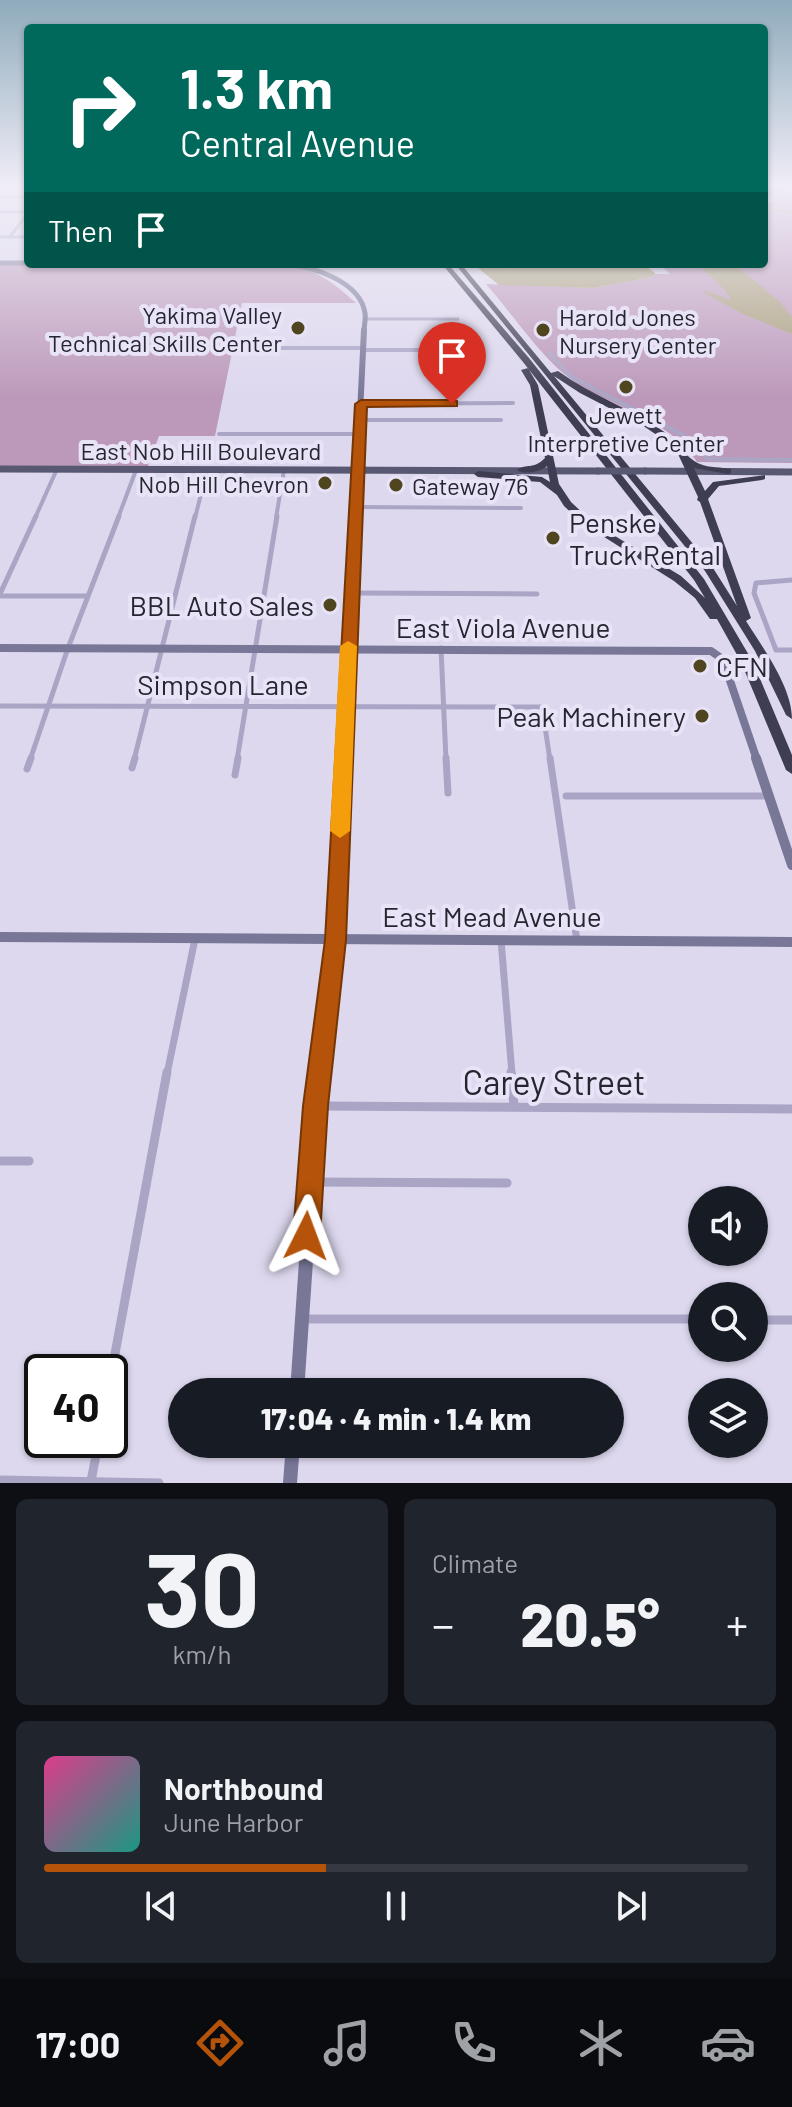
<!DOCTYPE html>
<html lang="en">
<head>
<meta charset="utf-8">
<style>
	:root { --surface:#171b24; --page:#20242c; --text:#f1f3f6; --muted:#9ea1a6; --line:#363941; --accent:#b45309 }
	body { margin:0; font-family:Barlow,sans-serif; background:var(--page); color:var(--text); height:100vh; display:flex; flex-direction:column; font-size:30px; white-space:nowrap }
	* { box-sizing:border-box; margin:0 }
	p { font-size:26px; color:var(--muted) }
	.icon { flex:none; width:44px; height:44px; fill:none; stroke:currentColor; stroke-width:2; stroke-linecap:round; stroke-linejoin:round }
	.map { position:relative; height:1483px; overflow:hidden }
	.side { display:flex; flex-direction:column; gap:16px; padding:16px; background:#0d0f14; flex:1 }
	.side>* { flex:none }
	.top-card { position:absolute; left:24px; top:24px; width:744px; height:244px; border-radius:8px; box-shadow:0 2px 6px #0004; background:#00695c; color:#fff; overflow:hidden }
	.controls { position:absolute; left:688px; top:1186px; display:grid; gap:16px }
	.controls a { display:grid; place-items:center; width:80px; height:80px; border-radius:50%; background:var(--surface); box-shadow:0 2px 6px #0004; font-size:40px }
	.speed { position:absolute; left:24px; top:1354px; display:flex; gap:16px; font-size:40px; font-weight:700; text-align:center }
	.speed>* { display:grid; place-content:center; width:104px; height:104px; border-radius:50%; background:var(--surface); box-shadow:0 2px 6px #0004; line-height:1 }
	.speed .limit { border:4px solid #111; border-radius:12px; background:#fff; color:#111 }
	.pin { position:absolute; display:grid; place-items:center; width:68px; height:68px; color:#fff; margin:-82px -34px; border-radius:50% 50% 50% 0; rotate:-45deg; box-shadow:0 0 8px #0007 }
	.pin .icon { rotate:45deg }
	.me { position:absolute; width:88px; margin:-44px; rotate:3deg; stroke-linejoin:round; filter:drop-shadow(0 0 6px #0008) }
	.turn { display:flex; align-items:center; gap:28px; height:168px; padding:0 24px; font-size:36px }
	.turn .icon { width:104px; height:104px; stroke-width:2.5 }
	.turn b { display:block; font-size:56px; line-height:68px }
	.then { display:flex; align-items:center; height:76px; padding:0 24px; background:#0003; gap:16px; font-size:30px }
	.big { font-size:60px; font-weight:800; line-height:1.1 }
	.side .widget { flex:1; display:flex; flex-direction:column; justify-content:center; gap:12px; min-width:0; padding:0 28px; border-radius:12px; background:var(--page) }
	.side .dial { align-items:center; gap:0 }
	.dial b { font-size:104px; line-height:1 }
	.song { display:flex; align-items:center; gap:24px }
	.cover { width:96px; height:96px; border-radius:12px; background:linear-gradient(135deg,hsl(330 70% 55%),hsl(170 70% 35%)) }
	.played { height:8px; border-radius:4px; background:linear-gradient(90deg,var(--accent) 40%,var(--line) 40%) }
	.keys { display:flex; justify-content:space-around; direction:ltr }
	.heat { display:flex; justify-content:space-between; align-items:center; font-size:44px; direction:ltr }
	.side .tiles { flex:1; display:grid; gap:16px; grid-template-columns:1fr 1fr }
	.widget:last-child { grid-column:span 2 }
	.trip { position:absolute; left:168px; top:1378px; width:456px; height:80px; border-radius:40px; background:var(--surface); box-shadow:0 2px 6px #0004; font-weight:800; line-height:80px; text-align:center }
	.menu { display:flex; height:128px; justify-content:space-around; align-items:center; background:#090b0e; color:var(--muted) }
	.menu .icon { width:56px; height:56px }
	.menu .active { color:var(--accent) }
	.menu b { font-size:36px; color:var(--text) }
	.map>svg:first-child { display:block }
	.green { fill:#bc99ba }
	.water { fill:#a99d79 }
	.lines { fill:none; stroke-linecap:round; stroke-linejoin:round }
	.stream { stroke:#a99d79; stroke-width:2 }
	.street-far4 { stroke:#aaa5c5; stroke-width:3 }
	.street-far3 { stroke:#aaa5c5; stroke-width:4 }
	.street-far2 { stroke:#aaa5c5; stroke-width:5 }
	.street-far1 { stroke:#aaa5c5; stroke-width:7 }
	.street { stroke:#aaa5c5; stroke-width:9 }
	.secondary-far4 { stroke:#797798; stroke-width:5 }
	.secondary-far3 { stroke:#797798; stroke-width:6 }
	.secondary-far2 { stroke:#797798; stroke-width:8 }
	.secondary-far1 { stroke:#797798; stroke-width:10 }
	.secondary { stroke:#797798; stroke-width:14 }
	.primary { stroke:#595872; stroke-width:7 }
	.highway { fill:#3e3d52; fill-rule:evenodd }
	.primary-bridge { stroke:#595872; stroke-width:7 }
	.route { fill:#b45309; stroke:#753606; stroke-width:2 }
	.slow { fill:#f59e0b }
	.poi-dot { fill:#4f451f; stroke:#e8e3f7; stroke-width:3 }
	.labels { text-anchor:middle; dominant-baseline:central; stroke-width:8; stroke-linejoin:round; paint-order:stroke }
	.far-poi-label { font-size:24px; fill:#262631; stroke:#e8e3f7; text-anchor:end }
	.far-street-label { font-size:24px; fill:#262631; stroke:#e8e3f7 }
	.poi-label { font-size:28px; fill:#262631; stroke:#e8e3f7; text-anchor:start }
	.street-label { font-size:28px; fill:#262631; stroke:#e8e3f7 }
	.near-street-label { font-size:34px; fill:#262631; stroke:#e8e3f7 }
</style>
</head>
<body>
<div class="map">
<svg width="792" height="1483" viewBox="0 0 792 1483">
	<rect width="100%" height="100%" fill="#ddd8ee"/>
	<g class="green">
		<path d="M766,192L792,194V463L697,462C671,418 602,405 563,373C538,352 509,310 486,284L593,288L652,277L656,274H670L659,264H764V202H773Z"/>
		<path d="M0,265H285C316,269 333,282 356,303H242L215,436H159L148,466H0Z"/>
	</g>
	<g class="water">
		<path d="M473,264H644L656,274L652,277L593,288L499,285Z"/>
		<path d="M698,264H734L780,302L792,317V334L743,314L708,295L703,290L731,300L726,291Z"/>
	</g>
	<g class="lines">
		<path class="stream" d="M764,208L792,213"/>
		<g class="street-far4">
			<path d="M764,190L792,193"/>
			<path d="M0,197H28"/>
			<path d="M0,212H28"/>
			<path d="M0,237H28"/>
			<path d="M10,237L28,213"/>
			<path d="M365,319H458"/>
		</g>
		<g class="street-far3">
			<path d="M234,348H364"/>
			<path d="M364,350H424"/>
			<path d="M549,353L570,376L683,435L708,459L792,460"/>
			<path d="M361,404L513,403"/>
			<path d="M361,420H501"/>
			<path d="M219,434H360"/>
			<path d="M357,507L521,508"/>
			<path d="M35,518L57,469"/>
			<path d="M118,518L136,470"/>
			<path d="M195,518L207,470"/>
			<path d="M276,518L284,470"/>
		</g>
		<g class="street-far2">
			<path d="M792,580L756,583L754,593L776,650H792"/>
			<path d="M352,593L537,594"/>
			<path d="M0,594L36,516"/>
			<path d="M0,596H87"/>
			<path d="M441,648L446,760"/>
			<path d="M0,706L542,707L550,760"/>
			<path d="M30,760L68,648L119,516"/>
			<path d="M134,760L195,516"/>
			<path d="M237,760L277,516"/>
		</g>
		<g class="street-far1">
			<path d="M446,758L448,793"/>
			<path d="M550,758L577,941"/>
			<path d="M132,768L135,758"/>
			<path d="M27,769L31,758"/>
			<path d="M235,775L238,758"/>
			<path d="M566,796H768"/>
			<path d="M501,940L512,1074"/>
			<path d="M167,1074L195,939"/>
		</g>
		<g class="street">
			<path d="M511,1072L514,1106"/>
			<path d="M319,1106L792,1109"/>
			<path d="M0,1161H29"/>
			<path d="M313,1182L507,1183"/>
			<path d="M302,1319H702"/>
			<path d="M754,1320H792"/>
			<path d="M110,1381L167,1072"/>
			<path d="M0,1480L159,1483"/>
			<path d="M91,1481L99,1440"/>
		</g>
		<g class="secondary-far4">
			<path d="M0,263H28"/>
			<path d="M287,264C313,267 360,281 365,313C366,319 364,326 364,332"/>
		</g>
		<path class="secondary-far3" d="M355,518L364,330"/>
		<g class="secondary-far2">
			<path d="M0,648L711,651L721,658L725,666L757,760"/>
			<path d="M344,760L356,516"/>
		</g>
		<g class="secondary-far1">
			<path d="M756,758L792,865"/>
			<path d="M0,937L792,942"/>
			<path d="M319,1074L336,940L344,758"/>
		</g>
		<g class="secondary">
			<path d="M297,1392L319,1072"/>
			<path d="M290,1483L293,1444"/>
		</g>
		<g class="primary">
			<path d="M0,469L598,471"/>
			<path d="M645,471L792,472"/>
		</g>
		<g class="highway">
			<path d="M442,264H448L529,358L704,579L753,662L792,755V774L786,770L741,662L717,619H710L695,598L674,581L582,523L564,506L557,495L540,482L478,477L474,474L478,471L542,477L550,482L547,466C541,472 524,475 517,470C527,463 533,470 545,458L530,385L521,370L528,368L538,385L559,484L571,502L589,519L610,533L681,576L705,598L694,580L523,362Z"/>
			<path d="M455,264H461L551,373L558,371C591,395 630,408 663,431C678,441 685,458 700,464C709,468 721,467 731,469V473L728,474L694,468L705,491L713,482L765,475V479L762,480L719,486L708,499L751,618L746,621C763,648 792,687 792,719L786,715L755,651L705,571ZM554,376L580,393L642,425L670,444L678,454L698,497L697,500L700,502L737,606L713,568Z"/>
		</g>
		<path class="primary-bridge" d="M598,471H645"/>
	</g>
	<linearGradient id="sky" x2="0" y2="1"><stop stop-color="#8fabbc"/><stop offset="0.47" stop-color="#f0edf7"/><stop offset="1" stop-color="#f0edf7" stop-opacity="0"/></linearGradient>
	<rect width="792" height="396" fill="url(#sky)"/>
	<path class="route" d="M452,400L457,401V406L367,407L346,940L328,1106L320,1236L316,1245L306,1249L297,1245L293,1236L303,1106L325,940L355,404L361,400Z"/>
	<path class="slow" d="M348,641L357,646L350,831L340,838L330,831L340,646Z"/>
	<g class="poi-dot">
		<circle cx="298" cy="328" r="8"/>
		<circle cx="543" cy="330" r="8"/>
		<circle cx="626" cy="387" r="8"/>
		<circle cx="325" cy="483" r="8"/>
		<circle cx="396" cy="485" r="8"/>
		<circle cx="553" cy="538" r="8"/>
		<circle cx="330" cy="605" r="8"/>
		<circle cx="700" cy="666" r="8"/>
		<circle cx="702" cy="716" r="8"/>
	</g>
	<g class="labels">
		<g class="far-poi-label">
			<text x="282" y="314">Yakima Valley<tspan x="282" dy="28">Technical Skills Center</tspan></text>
			<text x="559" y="316" text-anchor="start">Harold Jones<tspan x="559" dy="28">Nursery Center</tspan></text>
			<text x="626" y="414" text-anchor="middle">Jewett<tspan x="626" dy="28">Interpretive Center</tspan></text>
			<text x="309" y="483">Nob Hill Chevron</text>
			<text x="412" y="485" text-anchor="start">Gateway 76</text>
		</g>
		<g class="far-street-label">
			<text x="201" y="450">East Nob Hill Boulevard</text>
		</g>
		<g class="poi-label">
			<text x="569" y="522">Penske<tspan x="569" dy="32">Truck Rental</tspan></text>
			<text x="314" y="605" text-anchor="end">BBL Auto Sales</text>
			<text x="716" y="666">CFN</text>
			<text x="686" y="716" text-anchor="end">Peak Machinery</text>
		</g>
		<g class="street-label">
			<text x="503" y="627">East Viola Avenue</text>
			<text x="223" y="684">Simpson Lane</text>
			<text x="492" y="916">East Mead Avenue</text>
		</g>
		<g class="near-street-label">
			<text x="554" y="1081">Carey Street</text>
		</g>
	</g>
</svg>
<div class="controls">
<a><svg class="icon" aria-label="sound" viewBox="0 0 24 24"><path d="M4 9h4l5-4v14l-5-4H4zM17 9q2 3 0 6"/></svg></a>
<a><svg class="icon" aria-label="search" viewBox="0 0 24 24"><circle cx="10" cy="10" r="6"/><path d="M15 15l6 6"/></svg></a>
<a><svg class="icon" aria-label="layers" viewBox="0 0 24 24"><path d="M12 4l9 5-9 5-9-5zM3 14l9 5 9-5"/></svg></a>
</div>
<div class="speed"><div class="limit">40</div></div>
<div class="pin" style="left:452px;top:404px;background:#d93025"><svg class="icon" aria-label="arrive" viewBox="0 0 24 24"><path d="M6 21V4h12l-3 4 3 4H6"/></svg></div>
<svg class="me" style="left:306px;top:1236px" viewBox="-20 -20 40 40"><path d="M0-17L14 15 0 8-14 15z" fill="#b45309" stroke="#fff" stroke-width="4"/></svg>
<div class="trip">17:04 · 4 min · 1.4 km</div>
<div class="top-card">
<div class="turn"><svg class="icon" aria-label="right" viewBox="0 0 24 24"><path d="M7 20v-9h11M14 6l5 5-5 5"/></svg><div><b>1.3 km</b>Central Avenue</div></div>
<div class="then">Then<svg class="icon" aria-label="arrive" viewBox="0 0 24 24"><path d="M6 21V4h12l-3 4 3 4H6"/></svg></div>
</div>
</div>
<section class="side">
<div class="tiles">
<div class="widget dial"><b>30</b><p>km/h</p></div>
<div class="widget"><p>Climate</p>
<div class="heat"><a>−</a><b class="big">20.5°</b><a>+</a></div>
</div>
<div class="widget">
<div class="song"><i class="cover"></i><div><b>Northbound</b><p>June Harbor</p></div></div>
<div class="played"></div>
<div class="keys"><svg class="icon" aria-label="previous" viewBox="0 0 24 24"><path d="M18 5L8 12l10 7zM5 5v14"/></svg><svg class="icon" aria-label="pause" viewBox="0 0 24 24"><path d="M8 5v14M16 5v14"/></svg><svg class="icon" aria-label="next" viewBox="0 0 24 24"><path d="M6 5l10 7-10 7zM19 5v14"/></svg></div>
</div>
</div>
</section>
<nav class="menu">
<b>17:00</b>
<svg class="icon active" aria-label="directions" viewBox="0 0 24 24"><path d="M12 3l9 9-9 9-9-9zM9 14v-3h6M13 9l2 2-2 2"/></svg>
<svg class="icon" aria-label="music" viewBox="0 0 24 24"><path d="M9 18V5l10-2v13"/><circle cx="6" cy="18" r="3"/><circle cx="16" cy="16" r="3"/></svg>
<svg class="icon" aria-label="phone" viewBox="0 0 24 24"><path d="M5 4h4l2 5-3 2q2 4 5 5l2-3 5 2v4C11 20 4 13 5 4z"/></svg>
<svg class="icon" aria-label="climate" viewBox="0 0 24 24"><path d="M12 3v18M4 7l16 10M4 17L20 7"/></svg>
<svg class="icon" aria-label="car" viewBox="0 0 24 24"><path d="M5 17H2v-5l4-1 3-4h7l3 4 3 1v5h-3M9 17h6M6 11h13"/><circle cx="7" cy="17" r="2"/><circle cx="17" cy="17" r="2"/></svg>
</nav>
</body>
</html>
